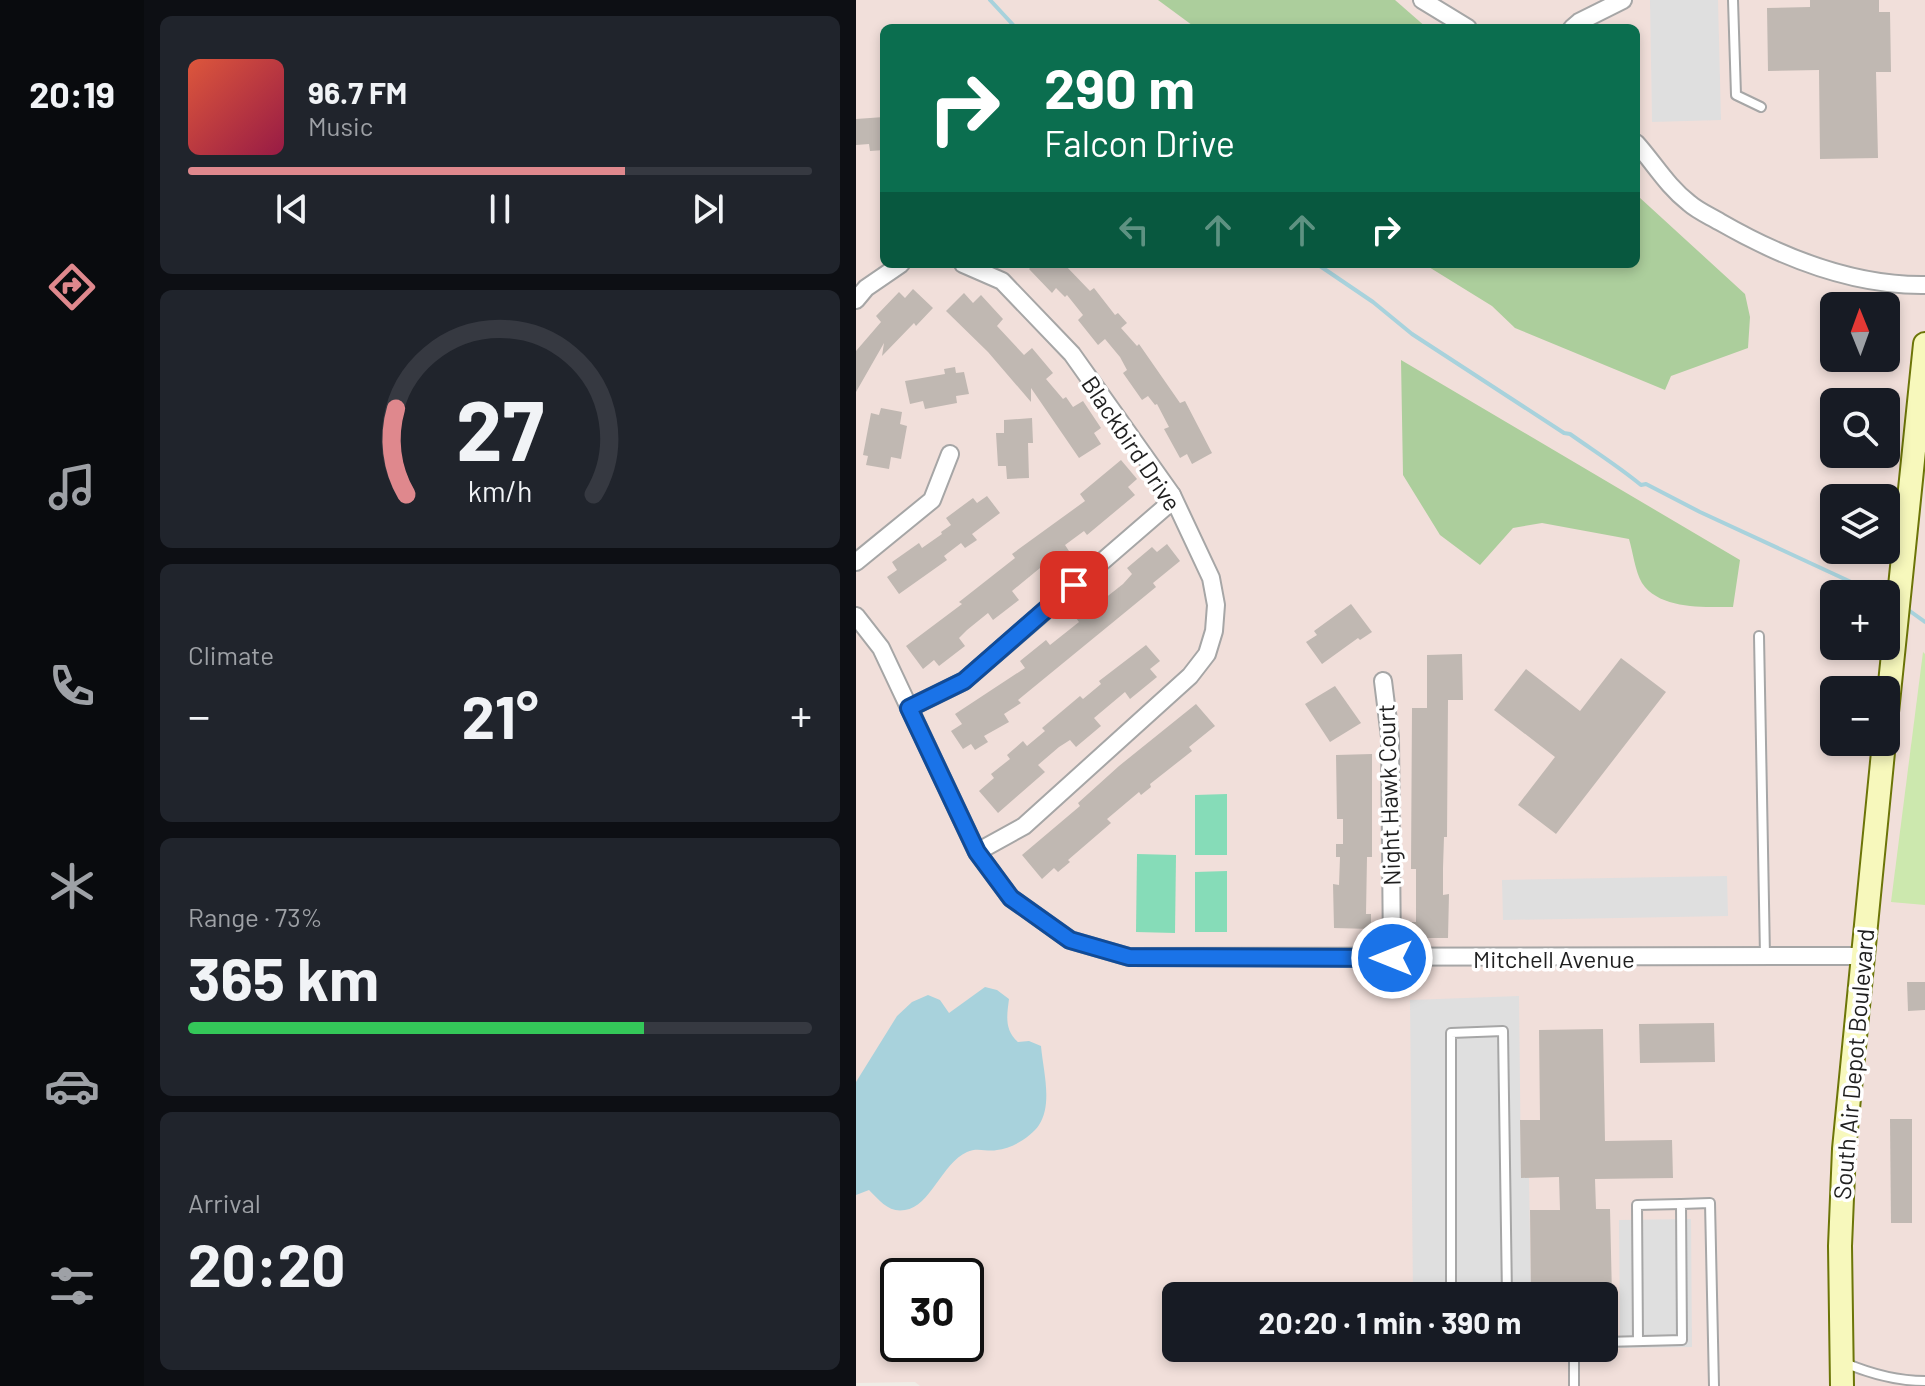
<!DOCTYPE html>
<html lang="en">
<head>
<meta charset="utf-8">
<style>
	:root { --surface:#171b24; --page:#20242c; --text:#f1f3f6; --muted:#9ea1a6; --line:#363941; --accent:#df888d }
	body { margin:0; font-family:Barlow,sans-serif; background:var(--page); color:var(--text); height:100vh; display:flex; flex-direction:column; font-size:30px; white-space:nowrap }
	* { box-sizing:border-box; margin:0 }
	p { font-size:26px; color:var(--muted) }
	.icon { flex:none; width:44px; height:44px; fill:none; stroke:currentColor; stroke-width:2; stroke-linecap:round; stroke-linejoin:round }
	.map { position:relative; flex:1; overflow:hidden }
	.panel { display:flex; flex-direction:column; gap:16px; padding:16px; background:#0d0f14; width:712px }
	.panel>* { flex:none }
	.hud { position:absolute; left:24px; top:24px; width:760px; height:244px; border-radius:12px; box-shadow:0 4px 12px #0003; background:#0b6e4f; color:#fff; overflow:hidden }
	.needle { width:52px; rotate:359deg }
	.buttons { position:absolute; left:964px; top:292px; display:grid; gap:16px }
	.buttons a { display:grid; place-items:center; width:80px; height:80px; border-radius:12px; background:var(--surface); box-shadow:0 4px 12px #0003; font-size:40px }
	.speed { position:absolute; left:24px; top:1258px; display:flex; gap:16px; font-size:40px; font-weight:700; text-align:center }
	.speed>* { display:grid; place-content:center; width:104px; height:104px; border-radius:50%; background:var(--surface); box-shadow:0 4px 12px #0003; line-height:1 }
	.speed .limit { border:4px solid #111; border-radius:12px; background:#fff; color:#111 }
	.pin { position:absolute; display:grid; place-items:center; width:68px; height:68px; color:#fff; margin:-34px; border-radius:16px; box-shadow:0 4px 12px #0006 }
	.me { position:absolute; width:88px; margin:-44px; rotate:270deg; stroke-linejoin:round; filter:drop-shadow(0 0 6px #0008) }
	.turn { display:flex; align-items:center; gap:28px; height:168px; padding:0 32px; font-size:36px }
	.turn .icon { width:104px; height:104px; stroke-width:2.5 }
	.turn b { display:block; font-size:56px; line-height:68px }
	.lanes { display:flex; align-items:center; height:76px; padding:0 32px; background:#0003; justify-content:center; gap:40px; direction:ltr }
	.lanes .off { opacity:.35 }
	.big { font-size:60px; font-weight:700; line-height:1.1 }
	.panel .tile { flex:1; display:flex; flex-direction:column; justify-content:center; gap:12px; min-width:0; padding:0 28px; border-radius:12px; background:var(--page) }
	.panel .dial { align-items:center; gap:0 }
	.dial svg { height:208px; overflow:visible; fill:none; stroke:var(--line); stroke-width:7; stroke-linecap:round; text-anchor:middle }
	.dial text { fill:var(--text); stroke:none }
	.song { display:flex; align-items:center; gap:24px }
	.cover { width:96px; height:96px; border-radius:12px; background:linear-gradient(135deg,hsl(10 70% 55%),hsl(340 70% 35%)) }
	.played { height:8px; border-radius:4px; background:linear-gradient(90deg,var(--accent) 70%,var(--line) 70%) }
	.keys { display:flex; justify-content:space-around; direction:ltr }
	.heat { display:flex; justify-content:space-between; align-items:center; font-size:44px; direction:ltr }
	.charge { height:12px; border-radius:6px; background:linear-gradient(90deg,#34c759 73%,var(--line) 0) }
	.trip { position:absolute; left:306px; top:1282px; width:456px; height:80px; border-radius:12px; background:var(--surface); box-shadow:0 4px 12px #0003; font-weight:700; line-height:80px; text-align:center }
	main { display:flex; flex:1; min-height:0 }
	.dock { display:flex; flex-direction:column; width:144px; justify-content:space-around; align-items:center; background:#090b0e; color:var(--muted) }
	.dock .icon { width:56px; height:56px }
	.dock .on { color:var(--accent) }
	.dock b { font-size:36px; color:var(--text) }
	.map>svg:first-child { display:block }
	.military { fill:#f1dfda; fill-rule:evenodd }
	.grass { fill:#cce8ae }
	.forest { fill:#acce9c }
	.pitch { fill:#86dcb8 }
	.parking { fill:#dfdfdf }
	.water { fill:#a8d2dc }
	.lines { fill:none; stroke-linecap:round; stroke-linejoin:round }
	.stream { stroke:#a8d2dc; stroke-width:4 }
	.building { fill:#c0b8b2 }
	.lane-casing { stroke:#a6a6a6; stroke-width:12 }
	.street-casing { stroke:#a6a6a6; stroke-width:20 }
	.secondary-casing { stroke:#6c7508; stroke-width:26 }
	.lane { stroke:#fff; stroke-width:8 }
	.street { stroke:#fff; stroke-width:16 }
	.secondary { stroke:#f7f8bc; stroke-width:22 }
	.route-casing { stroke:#114b97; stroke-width:20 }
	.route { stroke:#1a73e8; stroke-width:14 }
	.labels { text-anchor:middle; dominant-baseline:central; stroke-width:7; stroke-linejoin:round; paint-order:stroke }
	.street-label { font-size:24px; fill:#1f1f1f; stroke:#fff }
</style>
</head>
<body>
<main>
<nav class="dock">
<b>20:19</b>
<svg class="icon on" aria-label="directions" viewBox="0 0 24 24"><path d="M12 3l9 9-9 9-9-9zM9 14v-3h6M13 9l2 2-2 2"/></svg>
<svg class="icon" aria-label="music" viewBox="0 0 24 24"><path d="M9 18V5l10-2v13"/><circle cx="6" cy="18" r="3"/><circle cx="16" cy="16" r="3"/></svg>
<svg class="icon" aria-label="phone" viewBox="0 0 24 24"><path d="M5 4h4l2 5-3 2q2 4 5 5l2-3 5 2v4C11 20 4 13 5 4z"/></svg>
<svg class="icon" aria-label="climate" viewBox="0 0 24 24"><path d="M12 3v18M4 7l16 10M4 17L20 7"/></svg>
<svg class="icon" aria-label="car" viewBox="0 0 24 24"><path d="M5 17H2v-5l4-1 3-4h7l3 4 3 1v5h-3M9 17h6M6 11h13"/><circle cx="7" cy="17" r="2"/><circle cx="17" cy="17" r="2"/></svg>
<svg class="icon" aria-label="filters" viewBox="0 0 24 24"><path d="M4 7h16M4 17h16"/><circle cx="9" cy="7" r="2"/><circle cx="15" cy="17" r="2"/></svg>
</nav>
<section class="panel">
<div class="tile">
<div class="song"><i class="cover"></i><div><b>96.7 FM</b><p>Music</p></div></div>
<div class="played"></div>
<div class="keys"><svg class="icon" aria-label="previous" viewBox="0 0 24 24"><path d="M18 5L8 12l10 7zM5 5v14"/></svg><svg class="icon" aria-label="pause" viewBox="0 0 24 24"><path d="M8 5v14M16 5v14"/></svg><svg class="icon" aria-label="next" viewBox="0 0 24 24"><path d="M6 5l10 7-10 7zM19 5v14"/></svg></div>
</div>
<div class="tile dial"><svg viewBox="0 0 100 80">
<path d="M14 69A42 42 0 1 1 86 69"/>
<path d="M14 69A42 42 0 0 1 10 36" stroke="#df888d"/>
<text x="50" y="56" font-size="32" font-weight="700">27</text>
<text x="50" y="72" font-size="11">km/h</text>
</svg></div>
<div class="tile"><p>Climate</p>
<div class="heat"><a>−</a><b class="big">21°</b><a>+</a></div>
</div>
<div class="tile"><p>Range · 73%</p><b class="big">365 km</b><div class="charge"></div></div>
<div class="tile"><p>Arrival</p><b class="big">20:20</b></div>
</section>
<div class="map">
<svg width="1069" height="1386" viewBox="0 0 1069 1386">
	<rect width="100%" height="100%" fill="#f0ece6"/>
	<path class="military" d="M0,0H1069V1386H64L59,1382L0,1383ZM28,28H780V264H28ZM978,306H1030V358H978ZM978,402H1030V454H978ZM978,498H1030V550H978ZM978,594H1030V646H978ZM978,690H1030V742H978ZM42,1276H110V1344H42ZM320,1296H748V1348H320Z"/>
	<path class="grass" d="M1067,652L1069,654V905L1035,902Z"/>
	<g class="forest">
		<path d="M302,0H539L571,28H340Z"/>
		<path d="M780,191L783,197L889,294L894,317L892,348L815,376L809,390L659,328L636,306L568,264H780Z"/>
		<path d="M545,360L884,560L877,607C849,607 804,610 786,583C779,571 777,552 773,539L686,523L657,528L624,565L584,535L547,475Z"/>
	</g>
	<g class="pitch">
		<path d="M371,794V855H339V795Z"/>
		<path d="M281,854L320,855L319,933L280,932Z"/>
		<path d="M371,871V932H339V872Z"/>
	</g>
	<g class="parking">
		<path d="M794,0H862L865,120L796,122Z"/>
		<path d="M871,876L872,916L647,920L646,880Z"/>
		<path d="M663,996L665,1177L673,1178L675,1296H557L554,1000Z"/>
		<path d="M835,1219L836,1347L764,1348L763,1220Z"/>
	</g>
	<path class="water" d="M129,987L141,990L153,999C151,1015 148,1030 162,1042L173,1041L185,1046C187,1070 197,1104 183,1125C175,1137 155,1149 141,1150C131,1152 121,1147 111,1152C86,1163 74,1207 49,1210C33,1213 24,1201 13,1190L0,1195V1082L41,1016L56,1002L72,995L84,1000L93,1013Z"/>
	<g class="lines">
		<g class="stream">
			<path d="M134,0L160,28"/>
			<path d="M461,264L517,302L556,334L708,433L714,434C738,451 762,466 785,485L790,484L844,512L1021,594"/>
			<path d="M1051,609L1069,622"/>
		</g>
	</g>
	<g class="building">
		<path d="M954,0H1023V12H1034L1035,72H1020L1022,158L964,159L963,70L912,71L911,8L954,7Z"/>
		<path d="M28,117V150L14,151L13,144L0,145V119Z"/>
		<path d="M178,264H208L234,291L238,288L259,315L262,313L271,323L265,328L281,346L283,344L324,403L329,401L356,453L336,464L331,454L324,458L308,429L313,427L301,404L299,405L292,396L286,400L267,373L271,370L264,357L249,339L242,345L222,320L227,315L211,295L209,297L200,288L196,293L173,269Z"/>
		<path d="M57,289L77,308L60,326L58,323L26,356L28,343L0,392V351L25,322L20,316L43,292L49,298Z"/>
		<path d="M108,293L117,303L125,295L147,319L141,326L168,355L176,348L197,373L190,379L207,399L210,397L217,407L227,401L245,428L238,433L245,444L223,458L175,388V402L132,352L90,311Z"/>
		<path d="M99,367L100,373L108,372L113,394L100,396L101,403L69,409L67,401L54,404L49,381L89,374L88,369Z"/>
		<path d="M25,408L46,412L44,424L51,426L45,459L35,457L33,469L10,465L12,456L7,455L15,413L23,415Z"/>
		<path d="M176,418L177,443H172L173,478L151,479L150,466H142L140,433H148V420Z"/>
		<path d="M265,460L281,479L272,487L279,495L231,535L228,531L209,545L215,554L189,574L184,568L156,591L163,600L137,620L132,613L111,630L103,638L109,646L83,666L78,660L67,669L50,646L106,604L103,602L159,558L156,554L229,501L224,494Z"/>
		<path d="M131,496L144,513L116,534L121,540L109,548L105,543L88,556L91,560L43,594L31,577L41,570L36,562L63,543L66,548L86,534L85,532L95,525L90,518L117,498L121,503Z"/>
		<path d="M311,544L324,561L297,583L300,587L162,700L165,703L148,714L153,722L128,736L132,742L119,750L115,744L107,749L95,731L106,724L99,714L169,668L164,661L190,640L194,645L223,622L217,614L244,594L248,599L267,584L276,574L271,568L296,547L301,552Z"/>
		<path d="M495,604L516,632L504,640L502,638L466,664L450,642L461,635L458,631Z"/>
		<path d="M290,645L304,661L294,669L301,677L274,699L269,692L238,718L245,726L220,747L214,740L203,747L182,765L189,772L142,813L123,791L138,778L135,774L154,759L151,755L167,741L171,746L189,731L186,728L224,696L227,699L245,684L243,681Z"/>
		<path d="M606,654L607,700H592L591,837H588L587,868V895L593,894L592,938H556V922H560V869H555L556,708H571V655Z"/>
		<path d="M765,658L810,692L700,834L662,805L699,757L638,710L670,669L724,711Z"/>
		<path d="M479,686L505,723L474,742L449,704Z"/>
		<path d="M340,704L359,726L333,747L336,751L294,784L295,787L285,795L283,792L251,819L255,823L212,860L214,862L202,872L198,868L186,879L166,855L224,806L222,803L263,766Z"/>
		<path d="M516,754V857H511L510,914H515V929L478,928L477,884L483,885L484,857H480V844H487V819H481L480,755Z"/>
		<path d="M1051,982H1069V1010L1052,1011Z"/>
		<path d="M858,1023L859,1062L784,1063L783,1024Z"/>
		<path d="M747,1029L749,1141L816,1140L817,1178L739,1179L740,1209H754L756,1296H675L674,1210H704L703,1177L665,1178L664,1120H684L683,1030Z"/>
		<path d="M1034,1119H1056V1223H1035Z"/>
	</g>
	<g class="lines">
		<defs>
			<g id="lane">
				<path d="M877,0L880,95L905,107"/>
				<path d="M903,636L909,956"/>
				<path d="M595,1296V1033L647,1031L651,1296"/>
				<path d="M782,1341L781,1205L825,1204"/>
				<path d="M748,1342L826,1340L825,1204L854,1203L858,1386"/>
				<path d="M718,1348V1386"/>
				<path d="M989,1363C1015,1374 1040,1381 1069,1381"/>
			</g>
			<g id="street">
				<path d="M566,0L612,28"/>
				<path d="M716,28L723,22L767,0"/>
				<path d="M780,143C798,163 811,186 833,203C842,211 854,216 864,222C925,257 998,286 1069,285"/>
				<path d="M107,264L146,281L216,354L316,495L355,578L360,605L358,631L351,654L334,676L168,826L121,852"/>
				<path d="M0,300L10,288L45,264"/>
				<path d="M0,562L76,500L94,454"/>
				<path d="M0,616L25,648L121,852L155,898L214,940L273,957L1005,956"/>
				<path d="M527,681L534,737L536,958"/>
				<path d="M53,708L108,681L307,509L316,495"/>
			</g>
			<g id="secondary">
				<path d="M1030,722L1069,344"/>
				<path d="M986,1386L984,1246L988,1149L1028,742"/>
			</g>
		</defs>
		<use href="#lane" class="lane-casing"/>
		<use href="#street" class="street-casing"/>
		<use href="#secondary" class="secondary-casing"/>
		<use href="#lane" class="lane"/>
		<use href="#street" class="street"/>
		<use href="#secondary" class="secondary"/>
	</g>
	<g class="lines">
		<defs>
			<path id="route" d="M218,585L108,681L53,708L121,852L155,898L214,940L273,957L536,958"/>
		</defs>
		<use href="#route" class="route-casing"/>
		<use href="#route" class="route"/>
	</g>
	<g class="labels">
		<g class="street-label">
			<text transform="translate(276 443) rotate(56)">Blackbird Drive</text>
			<text transform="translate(532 795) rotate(-92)">Night Hawk Court</text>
			<text x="698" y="958">Mitchell Avenue</text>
			<text transform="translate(997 1064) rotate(-85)">South Air Depot Boulevard</text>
		</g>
	</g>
</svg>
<div class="buttons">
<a><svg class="needle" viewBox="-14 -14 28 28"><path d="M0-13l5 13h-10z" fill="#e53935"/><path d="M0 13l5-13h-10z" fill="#9ea1a6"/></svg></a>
<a><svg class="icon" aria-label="search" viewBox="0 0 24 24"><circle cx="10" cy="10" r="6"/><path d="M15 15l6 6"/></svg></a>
<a><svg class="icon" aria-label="layers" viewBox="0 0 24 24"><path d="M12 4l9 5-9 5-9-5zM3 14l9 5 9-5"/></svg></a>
<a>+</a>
<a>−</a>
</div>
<div class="speed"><div class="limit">30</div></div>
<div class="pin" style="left:218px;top:585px;background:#d93025"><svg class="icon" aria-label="arrive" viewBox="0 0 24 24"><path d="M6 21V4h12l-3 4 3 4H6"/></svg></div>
<svg class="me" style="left:536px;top:958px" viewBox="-20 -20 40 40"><circle r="17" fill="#1a73e8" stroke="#fff" stroke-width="3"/><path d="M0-11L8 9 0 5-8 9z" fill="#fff"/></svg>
<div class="trip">20:20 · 1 min · 390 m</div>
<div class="hud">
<div class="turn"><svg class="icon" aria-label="right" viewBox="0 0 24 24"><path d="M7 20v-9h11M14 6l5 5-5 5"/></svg><div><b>290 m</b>Falcon Drive</div></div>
<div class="lanes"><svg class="icon off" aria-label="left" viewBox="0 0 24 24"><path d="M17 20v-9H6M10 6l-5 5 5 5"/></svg><svg class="icon off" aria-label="ahead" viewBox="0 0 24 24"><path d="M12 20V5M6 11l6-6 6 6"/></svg><svg class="icon off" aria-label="ahead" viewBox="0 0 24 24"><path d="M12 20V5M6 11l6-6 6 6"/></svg><svg class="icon" aria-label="right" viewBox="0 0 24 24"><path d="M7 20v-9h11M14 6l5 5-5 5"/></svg></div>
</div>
</div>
</main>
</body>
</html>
